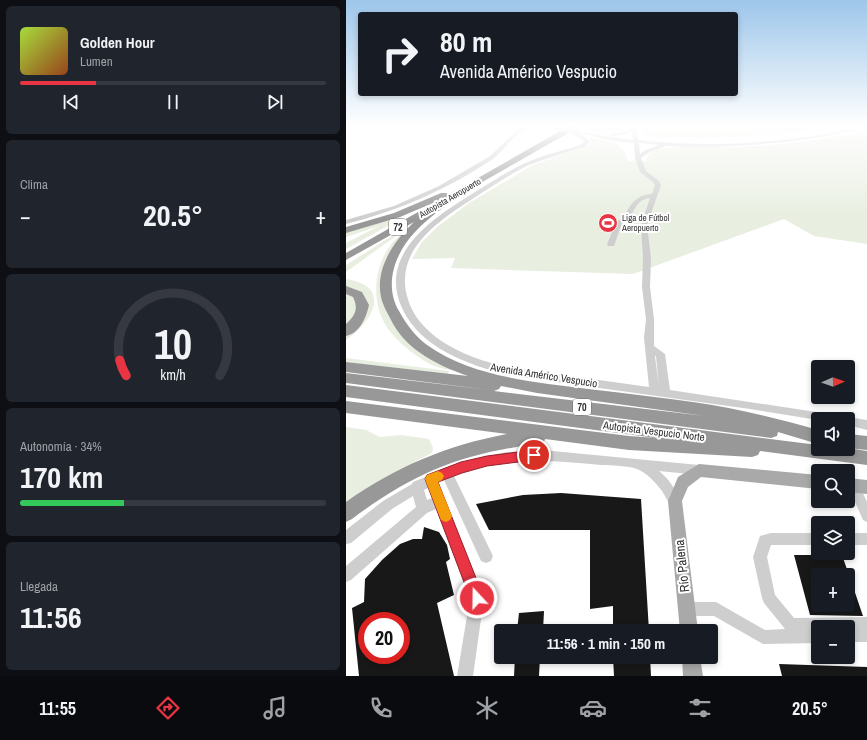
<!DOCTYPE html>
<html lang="es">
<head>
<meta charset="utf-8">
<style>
	:root { --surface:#171b24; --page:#20242c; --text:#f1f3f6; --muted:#9ea1a6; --line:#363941; --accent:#e83443 }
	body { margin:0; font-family:"Archivo Narrow",sans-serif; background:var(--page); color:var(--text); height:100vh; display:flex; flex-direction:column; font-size:15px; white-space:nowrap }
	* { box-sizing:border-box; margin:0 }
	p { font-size:13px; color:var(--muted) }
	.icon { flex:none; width:22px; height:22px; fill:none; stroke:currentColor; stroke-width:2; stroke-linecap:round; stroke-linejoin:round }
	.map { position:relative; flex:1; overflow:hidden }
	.side { display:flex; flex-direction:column; gap:6px; padding:6px; background:#0d0f14; width:346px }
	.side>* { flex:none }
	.hud { position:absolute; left:12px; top:12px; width:380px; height:84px; border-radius:4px; box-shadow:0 2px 6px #0003; background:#171b24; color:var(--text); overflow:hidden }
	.needle { width:26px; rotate:88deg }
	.controls { position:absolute; left:465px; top:360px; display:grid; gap:8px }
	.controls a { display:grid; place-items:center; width:44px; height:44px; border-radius:4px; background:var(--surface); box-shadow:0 2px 6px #0003; font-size:20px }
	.speed { position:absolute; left:12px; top:612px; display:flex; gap:8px; font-size:20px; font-weight:700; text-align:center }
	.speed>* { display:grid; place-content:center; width:52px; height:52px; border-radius:50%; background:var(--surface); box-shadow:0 2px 6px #0003; line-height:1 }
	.speed .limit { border:6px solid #d22; background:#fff; color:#111 }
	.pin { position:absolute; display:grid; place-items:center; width:34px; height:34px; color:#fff; margin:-17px; border:2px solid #fff; border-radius:50%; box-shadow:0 1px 4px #0007 }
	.me { position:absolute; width:44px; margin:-22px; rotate:339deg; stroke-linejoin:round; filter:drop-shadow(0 0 3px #0008) }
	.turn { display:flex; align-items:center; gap:14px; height:84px; padding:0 16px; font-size:18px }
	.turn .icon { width:52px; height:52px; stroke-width:2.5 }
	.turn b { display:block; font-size:28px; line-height:34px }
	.big { font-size:30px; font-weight:800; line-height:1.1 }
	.side .card { flex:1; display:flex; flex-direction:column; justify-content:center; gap:6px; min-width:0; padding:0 14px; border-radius:6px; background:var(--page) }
	.side .dial { align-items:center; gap:0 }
	.dial svg { height:104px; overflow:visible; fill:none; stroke:var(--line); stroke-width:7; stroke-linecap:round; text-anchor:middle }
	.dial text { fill:var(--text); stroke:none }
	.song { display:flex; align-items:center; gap:12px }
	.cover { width:48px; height:48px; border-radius:6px; background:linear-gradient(135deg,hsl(80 70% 55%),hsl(20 70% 35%)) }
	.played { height:4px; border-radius:2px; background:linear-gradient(90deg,var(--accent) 25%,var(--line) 25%) }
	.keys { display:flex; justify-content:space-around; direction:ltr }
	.heat { display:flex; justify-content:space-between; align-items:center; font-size:22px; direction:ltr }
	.charge { height:6px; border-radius:3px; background:linear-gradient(90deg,#34c759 34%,var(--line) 0) }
	.trip { position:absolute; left:148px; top:624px; width:224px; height:40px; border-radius:4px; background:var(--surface); box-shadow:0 2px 6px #0003; font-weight:800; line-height:40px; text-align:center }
	.tab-bar { display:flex; height:64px; justify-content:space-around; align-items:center; background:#090b0e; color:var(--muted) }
	.tab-bar .icon { width:28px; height:28px }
	.tab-bar .active { color:var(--accent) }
	.tab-bar b { font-size:18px; color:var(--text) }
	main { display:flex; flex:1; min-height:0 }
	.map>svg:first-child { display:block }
	.green { fill:#e8eee0 }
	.building { fill:#181818; fill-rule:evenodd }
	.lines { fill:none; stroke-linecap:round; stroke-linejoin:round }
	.minor { fill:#cecece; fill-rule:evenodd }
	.major { fill:#a9a9a9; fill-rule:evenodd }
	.highway { fill:#989898; fill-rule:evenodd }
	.minor-bridge { stroke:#cecece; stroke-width:5.5 }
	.route { fill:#e83443; stroke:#97222c }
	.slow { fill:#f59e0b }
	.labels { text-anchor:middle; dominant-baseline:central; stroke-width:4; stroke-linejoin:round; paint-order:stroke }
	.far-street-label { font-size:9px; fill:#313131; stroke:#fff }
	.far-poi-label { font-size:9px; fill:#313131; stroke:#fff; text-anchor:start }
	.shield { fill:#fff; stroke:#6f6f6f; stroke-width:1 }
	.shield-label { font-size:10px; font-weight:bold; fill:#313131 }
	.street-label { font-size:11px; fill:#313131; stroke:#fff }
	.near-street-label { font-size:13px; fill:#313131; stroke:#fff }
</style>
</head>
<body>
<main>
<section class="side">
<div class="card">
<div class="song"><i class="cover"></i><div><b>Golden Hour</b><p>Lumen</p></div></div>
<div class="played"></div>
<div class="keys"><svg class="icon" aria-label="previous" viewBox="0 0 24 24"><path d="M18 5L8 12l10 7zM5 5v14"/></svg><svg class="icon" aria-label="pause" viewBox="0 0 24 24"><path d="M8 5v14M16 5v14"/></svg><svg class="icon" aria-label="next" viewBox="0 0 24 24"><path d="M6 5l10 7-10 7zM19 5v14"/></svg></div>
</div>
<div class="card"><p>Clima</p>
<div class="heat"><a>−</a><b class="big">20.5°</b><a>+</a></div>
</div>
<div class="card dial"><svg viewBox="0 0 100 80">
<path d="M14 69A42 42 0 1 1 86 69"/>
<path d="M14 69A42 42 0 0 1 9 57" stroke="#e83443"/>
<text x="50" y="56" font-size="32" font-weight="700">10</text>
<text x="50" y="72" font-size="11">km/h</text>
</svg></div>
<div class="card"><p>Autonomía · 34%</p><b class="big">170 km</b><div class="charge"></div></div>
<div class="card"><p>Llegada</p><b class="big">11:56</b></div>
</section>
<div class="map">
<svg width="521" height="676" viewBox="0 0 521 676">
	<rect width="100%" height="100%" fill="#fff"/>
	<g class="green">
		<path d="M245,126H279V129C266,137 252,132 238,129Z"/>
		<path d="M294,126H494C442,135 390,138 337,137C326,137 311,139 300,135C296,133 294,130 294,126Z"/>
		<path d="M521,130V244L468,236L438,219L287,274L105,268L109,258L66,259L76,242L91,227L123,203L187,165L241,146L245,143L244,138C263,141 276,140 282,161H299L306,151C335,144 364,148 394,147C437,145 479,140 521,130Z"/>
		<path d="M54,217L56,218L0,249V243L33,226L0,237V232Z"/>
		<path d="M60,227L61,228L0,272V265Z"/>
		<path d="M63,230L46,250L43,316L116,372C106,370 95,369 86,365C70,357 44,337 37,320C28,302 28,277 37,258C42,247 51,235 63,230Z"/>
		<path d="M0,279C47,286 27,322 0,340V336L20,312L0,287Z"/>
		<path d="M0,293L8,297L12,309L0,328Z"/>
		<path d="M0,358L103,371L102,374L94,373L0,362Z"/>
		<path d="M0,427L20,430L34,437L55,435L83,439L87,448L86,453C55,468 27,487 0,507Z"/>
	</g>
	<g class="building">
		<path d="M215,493L295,499L303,631H267V606L244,609V530H143L130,504L177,495Z"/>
		<path d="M78,527L93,532L101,545L104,559L100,562L108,595L91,603L108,676H13L6,608L18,602L19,579L36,560L54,544L67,539H76ZM21,621H55V655H21Z"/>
		<path d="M448,555H496L503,575H472V605H502L503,575L517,616L464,615Z"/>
		<path d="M198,611L197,631H171L173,613Z"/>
		<path d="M169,657H194L193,676H168Z"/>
		<path d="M267,657H304L305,676H268Z"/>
		<path d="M433,664L521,667V676H436Z"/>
	</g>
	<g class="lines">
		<g class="minor">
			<path d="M184,126H199L207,128C201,132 187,125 178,130C168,135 157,152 147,159C102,189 52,211 0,224V220L48,206L93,186L144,156L174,128Z"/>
			<path d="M286,126H290L292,140C345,146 399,145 452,138C475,136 498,129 521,126V128C454,143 387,149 318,146V147L304,152L295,158L300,171L313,181L315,185L301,225L305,258L304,287L308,319V346L319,354L324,390L490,415L494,416L495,419H472V420L404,409L161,375C122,364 75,349 56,308C31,253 89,217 129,192C146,182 162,171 179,163C197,155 216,151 234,145L238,142L236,139L225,134C231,131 240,137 244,142L238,147C220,153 201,158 183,165C166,173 150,184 134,194C99,217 48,246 61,296C67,321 89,339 111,350C142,366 176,369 210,374C241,378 272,383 303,387L298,338L300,319L296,287L297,258L295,225L304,198C291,199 288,211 282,221L276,223L268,246H262L261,244L271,221L277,219C284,205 289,195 306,194L309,185L308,183L294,172L289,158L288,143L268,141L233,133L235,132L287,140L286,131C279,134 268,138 262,135L277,132L286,128ZM293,143L313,145L300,150L294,154ZM309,356H310L313,388Z"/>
			<path d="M502,417L521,420V430L502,425V419H498Z"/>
			<path d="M196,450L353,465L357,466L359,470L357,474L353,475L313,471C323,479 330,490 335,501L333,505L329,507C322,504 320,497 316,491C310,483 301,473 291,469C284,466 264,465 255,465C205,460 157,456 108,476L147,556L145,561L140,563L135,561L98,480L92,483L138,598L127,676H111L124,598L90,509L81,513L5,580L0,582V566L70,507L67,496L46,509L5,543L0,544V530L37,501L66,484L67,482L101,468L135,457L161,452ZM82,488L86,498L81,500L78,490Z"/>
			<path d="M508,480L512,482L521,502V522L517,520L502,486L504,482Z"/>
			<path d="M425,533H472V545H425L421,557L429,595L448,618L521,617V642H502V627H472V643L417,644L368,616H340L335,614L333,609L335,604L340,602H370L419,630L439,629L418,603L416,598L407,557L414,536Z"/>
			<rect x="502" y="533" width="19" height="12"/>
		</g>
		<g class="major">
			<path d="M353,464L472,475V489L355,477L342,487L336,501L352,631H334L322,501L332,477Z"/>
			<path d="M502,478L521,480V494L502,492Z"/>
			<path d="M336,657H354L357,676H337Z"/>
		</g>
		<g class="highway">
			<path d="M223,126H231C221,135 206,142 194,149C154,173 87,205 60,243C46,263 40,289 53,311C60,324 69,336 81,345C126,377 188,382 242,389C277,393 312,397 347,402C389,408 431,418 472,430V444L432,432L431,436L425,438L0,383V373L144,390L0,372V362L122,376C105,370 88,363 73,352C61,344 51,332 45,320C41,312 37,306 35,297C29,268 48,241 68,222L0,260V253L72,212L75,211L79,213L94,200L54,217L0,233V227L48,213L95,193H101L102,195ZM155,386L191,393L359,416L148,391L153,389Z"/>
			<path d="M0,286L16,292L23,305C20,318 14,333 0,336V324C9,316 13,309 7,297L0,294Z"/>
			<path d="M0,385L472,445V449L502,448L521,451V465L414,451L412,455L406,457L283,450L199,439L198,442L192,444C116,453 67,473 6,519L0,522V502C49,467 102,445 161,434L0,413V401L283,436L310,438L0,397Z"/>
			<path d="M502,434L521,436V450L502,448Z"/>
		</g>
		<path class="minor-bridge" d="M207,126L231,132"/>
	</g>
	<linearGradient id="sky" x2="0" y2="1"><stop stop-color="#9dc6ea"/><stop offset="0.57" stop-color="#fff"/><stop offset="1" stop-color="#fff" stop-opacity="0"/></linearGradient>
	<rect width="521" height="220" fill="url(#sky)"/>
	<path class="route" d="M188,450L192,451L194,455L192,458L188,460L141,466L116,473L92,482L138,598L136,604L131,606L126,604L124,598L79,479L81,475L115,462L141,456Z"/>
	<path class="slow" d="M92,471L96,473L98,476L96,480L92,482L106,516L104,520L100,522L95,520L79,479L81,475Z"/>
	<defs>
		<symbol id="stadium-disc" viewBox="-11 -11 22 22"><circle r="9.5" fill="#e83443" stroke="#fff"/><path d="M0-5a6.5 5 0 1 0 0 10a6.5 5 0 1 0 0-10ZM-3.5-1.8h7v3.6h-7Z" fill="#fff"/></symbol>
	</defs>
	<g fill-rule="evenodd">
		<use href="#stadium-disc" x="251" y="212" width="22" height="22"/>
	</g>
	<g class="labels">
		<g class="far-street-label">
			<text transform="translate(104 198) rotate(-30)">Autopista Aeropuerto</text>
		</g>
		<g class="far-poi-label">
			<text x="276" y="218">Liga de Fútbol<tspan x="276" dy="10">Aeropuerto</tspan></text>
		</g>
		<g class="shield">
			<rect x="43" y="219" width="18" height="16" rx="3"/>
			<rect x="227" y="399" width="18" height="16" rx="3"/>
		</g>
		<g class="shield-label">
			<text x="52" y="227">72</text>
			<text x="236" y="407">70</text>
		</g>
		<g class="street-label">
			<text transform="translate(198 375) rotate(9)">Avenida Américo Vespucio</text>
			<text transform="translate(308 431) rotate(7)">Autopista Vespucio Norte</text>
		</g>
		<g class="near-street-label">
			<text transform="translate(336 566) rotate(-96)">Río Palena</text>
		</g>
	</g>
</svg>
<div class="controls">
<a><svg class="needle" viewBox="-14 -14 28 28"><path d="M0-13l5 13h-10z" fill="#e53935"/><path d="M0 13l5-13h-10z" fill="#9ea1a6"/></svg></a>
<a><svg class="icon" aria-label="sound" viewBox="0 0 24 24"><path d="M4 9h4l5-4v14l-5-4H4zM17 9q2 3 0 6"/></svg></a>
<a><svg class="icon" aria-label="search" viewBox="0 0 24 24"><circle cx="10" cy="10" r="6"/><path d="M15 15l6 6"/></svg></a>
<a><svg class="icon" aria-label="layers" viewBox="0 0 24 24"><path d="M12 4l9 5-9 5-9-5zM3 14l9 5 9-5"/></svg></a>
<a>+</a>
<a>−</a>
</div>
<div class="speed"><div class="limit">20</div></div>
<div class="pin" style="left:188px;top:455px;background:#d93025"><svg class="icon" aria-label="arrive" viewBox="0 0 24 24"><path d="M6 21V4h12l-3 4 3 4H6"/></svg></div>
<svg class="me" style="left:131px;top:598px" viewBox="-20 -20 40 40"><circle r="17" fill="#e83443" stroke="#fff" stroke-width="3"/><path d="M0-11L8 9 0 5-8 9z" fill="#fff"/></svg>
<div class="trip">11:56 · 1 min · 150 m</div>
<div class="hud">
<div class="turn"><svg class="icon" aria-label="right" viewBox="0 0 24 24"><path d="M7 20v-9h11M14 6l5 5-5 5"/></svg><div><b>80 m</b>Avenida Américo Vespucio</div></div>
</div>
</div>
</main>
<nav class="tab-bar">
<b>11:55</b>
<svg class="icon active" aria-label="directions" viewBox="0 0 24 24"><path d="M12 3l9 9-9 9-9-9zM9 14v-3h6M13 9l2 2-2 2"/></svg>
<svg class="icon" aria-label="music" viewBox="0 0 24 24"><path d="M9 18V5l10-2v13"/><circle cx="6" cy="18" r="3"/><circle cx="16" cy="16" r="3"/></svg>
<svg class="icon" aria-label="phone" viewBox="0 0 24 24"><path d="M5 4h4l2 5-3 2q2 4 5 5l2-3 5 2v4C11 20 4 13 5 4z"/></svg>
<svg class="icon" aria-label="climate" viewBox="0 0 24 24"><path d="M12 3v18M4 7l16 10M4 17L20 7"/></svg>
<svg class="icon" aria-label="car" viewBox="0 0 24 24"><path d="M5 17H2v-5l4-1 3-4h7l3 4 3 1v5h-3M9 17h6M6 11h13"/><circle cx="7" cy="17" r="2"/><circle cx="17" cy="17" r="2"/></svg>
<svg class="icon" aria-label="filters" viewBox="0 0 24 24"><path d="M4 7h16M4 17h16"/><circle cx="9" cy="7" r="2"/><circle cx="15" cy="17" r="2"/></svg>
<b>20.5°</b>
</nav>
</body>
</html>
